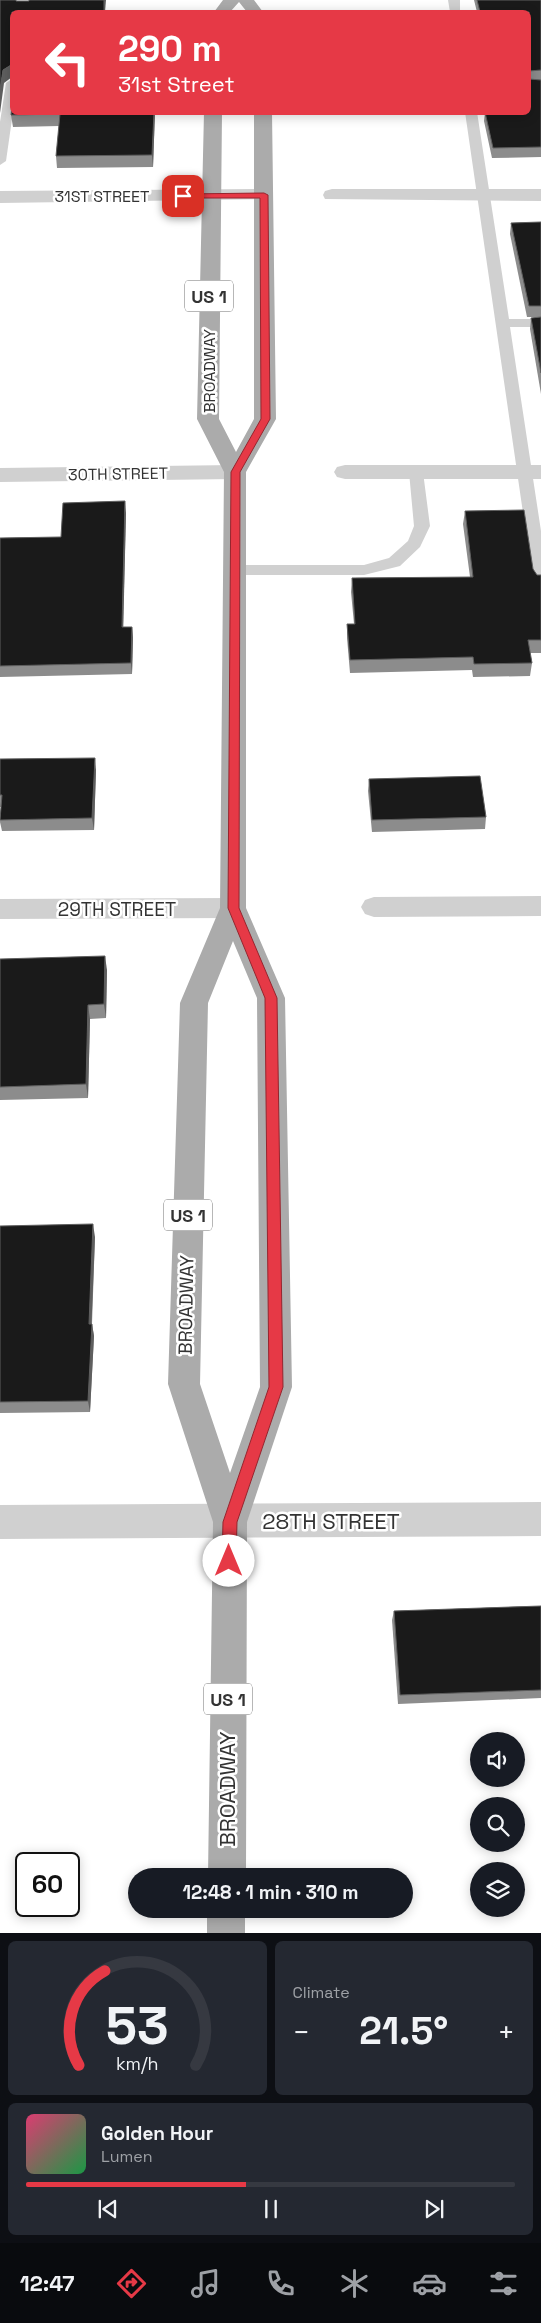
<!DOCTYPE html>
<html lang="en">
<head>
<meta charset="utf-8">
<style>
	:root { --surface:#171b24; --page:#242831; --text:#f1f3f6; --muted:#9ea1a6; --line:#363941; --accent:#e63946 }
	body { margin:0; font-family:"Space Grotesk",sans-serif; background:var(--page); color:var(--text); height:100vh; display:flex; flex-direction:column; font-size:19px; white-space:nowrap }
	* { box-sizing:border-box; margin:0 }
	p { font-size:16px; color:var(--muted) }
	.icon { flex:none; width:28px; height:28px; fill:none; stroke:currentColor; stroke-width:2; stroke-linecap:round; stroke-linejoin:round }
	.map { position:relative; height:1933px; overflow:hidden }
	.drawer { display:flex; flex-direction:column; gap:8px; padding:8px; background:#0d0f14; flex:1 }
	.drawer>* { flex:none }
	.top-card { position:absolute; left:10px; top:10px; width:521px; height:105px; border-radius:8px; box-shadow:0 2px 12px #0003; background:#e63946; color:#fff; overflow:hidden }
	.tools { position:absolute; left:470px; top:1732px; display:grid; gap:10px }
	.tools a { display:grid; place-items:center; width:55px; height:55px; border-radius:50%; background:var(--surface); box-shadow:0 2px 12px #0003; font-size:25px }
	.speed { position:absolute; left:15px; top:1852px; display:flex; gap:10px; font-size:25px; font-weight:700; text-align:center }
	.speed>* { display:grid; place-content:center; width:65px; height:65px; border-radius:50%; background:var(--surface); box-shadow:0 2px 12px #0003; line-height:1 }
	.speed .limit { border:2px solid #111; border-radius:8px; background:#fff; color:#111 }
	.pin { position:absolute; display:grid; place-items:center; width:42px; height:42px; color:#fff; margin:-21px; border-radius:10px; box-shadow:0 2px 8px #0006 }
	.me { position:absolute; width:55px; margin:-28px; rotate:0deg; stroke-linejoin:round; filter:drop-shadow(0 0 4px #0008) }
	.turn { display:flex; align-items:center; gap:18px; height:105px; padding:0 25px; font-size:22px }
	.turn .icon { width:65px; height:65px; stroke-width:2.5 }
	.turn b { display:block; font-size:35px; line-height:42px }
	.big { font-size:38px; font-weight:700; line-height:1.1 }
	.drawer .card { flex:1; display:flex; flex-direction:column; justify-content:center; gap:8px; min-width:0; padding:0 18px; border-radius:8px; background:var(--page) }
	.drawer .dial { align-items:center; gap:0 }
	.dial svg { height:130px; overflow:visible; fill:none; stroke:var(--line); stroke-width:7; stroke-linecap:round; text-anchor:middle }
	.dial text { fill:var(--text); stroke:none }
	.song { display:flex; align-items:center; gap:15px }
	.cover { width:60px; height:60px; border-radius:8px; background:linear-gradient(135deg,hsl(340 70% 55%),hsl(140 70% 35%)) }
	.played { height:5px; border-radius:2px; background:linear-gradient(90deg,var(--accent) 45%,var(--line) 45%) }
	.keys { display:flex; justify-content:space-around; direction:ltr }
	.heat { display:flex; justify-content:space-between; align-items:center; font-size:28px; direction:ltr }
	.drawer .tiles { flex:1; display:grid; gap:8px; grid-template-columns:1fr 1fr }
	.card:last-child { grid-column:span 2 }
	.trip { position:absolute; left:128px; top:1868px; width:285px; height:50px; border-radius:25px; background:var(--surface); box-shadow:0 2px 12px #0003; font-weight:700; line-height:50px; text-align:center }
	.dock { display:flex; height:80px; justify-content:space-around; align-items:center; background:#090b0e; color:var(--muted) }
	.dock .icon { width:35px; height:35px }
	.dock .on { color:var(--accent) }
	.dock b { font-size:22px; color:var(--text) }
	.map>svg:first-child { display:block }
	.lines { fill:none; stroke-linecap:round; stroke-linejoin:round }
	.lane { fill:#d0d0d0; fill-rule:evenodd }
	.street { fill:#d0d0d0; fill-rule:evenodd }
	.primary { fill:#ababab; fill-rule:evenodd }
	.wall { fill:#8c8c8c }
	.shaded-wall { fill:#5f5f5f }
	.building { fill:#1a1a1a; stroke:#5f5f5f }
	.route { fill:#e63946; stroke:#96252e }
	.labels { text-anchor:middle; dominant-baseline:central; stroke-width:5; stroke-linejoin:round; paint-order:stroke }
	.far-street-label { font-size:16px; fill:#333; stroke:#fff }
	.shield { fill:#fff; stroke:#707070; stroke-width:1 }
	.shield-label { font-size:18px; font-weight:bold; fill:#333 }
	.street-label { font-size:19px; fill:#333; stroke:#fff }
	.near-street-label { font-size:22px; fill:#333; stroke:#fff }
</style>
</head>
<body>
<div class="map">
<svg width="541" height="1933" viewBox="0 0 541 1933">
	<rect width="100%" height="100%" fill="#fff"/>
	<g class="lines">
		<g class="lane">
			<path d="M448,0H460V12H450Z"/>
			<path d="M12,79L13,112L6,161L0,165V122L6,83Z"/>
			<path d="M465,112H477L509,319H541V327H510L541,531V587L535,586L533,582Z"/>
			<path d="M416,467L421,469L423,472L430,526L420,547L400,566L364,575H235L229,574L227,570L229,566L235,565H364L389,558L408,541L414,526L409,472L411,469Z"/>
		</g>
		<g class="street">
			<path d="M264,189L271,191L273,195L271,199L0,203V191Z"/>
			<path d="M332,189H541V201L325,199L323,195L325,191Z"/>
			<path d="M235,465L243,467L246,472L243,477L235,479L0,482V468Z"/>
			<path d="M345,465H541V479H345L337,477L334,472L337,467Z"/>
			<path d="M541,896V916L374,917L365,914L361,907L365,900L374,897Z"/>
			<path d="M233,898L242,901L246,908L242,915L233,918L0,919V899Z"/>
			<path d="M541,1502V1536L0,1539V1505Z"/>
		</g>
		<g class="primary">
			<path d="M223,0H254L263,12H247L239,2L230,12H214Z"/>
			<path d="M204,112H222L219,419L236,452L254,419V112H272L276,419L246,472V908L285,998L292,1387L247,1522L246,1876H208L213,1522L168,1384L180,1003L220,908L224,472L197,419ZM233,941L257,998L260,1387L230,1473L200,1384L208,1003Z"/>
			<rect x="207" y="1909" width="38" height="24"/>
		</g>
	</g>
	<g class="wall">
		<path d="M474,0H541V80H537H541V157L492,158L484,121L485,112H529V12H477Z"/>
		<path d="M12,112H155L153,167L57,168L56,156L59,126L13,127L11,115Z"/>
		<path d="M541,222V317H527L510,234L511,223Z"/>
		<path d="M541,317V394L530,329L531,318Z"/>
		<path d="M465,511L533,569L537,575H541V653H530L532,663L530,676L473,677L472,670L350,673L347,638V624H354L351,592L352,578L470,577L463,524Z"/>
		<path d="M126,513L123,627H132L133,638L132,674L0,677V538L61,537Z"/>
		<path d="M0,759L96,770L94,830L2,831L0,822L1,807H0Z"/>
		<path d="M369,779L486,817L485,829L372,832L368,791Z"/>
		<path d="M0,959L107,970L106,1018L90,1019L88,1098L0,1100Z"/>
		<path d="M0,1226L95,1237L92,1324L94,1336L90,1412L0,1413Z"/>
		<path d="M541,1606V1698L398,1704L392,1620L394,1611Z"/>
	</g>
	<g class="shaded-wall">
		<path d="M104,0H106L105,12H104Z"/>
		<path d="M11,65L12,77L4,83L0,113V90L3,70Z"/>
		<path d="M154,112H155L153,167L152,155Z"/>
		<path d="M125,501L126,513L123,638L122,627Z"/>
		<path d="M132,627L133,638L132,674L131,663Z"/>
		<path d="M95,758L96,770L94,830L92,818Z"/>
		<path d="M105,956L107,970L106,1018L104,1004Z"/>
		<path d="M88,1005L90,1019L88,1098L86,1084Z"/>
		<path d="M93,1224L95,1237L91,1336L92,1324L94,1336L90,1412L88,1401L89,1324Z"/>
	</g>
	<g class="building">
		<path d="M0,0H16V1H29V0H104V12H12V87L11,65L3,70L0,90Z"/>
		<path d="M477,0H541V70L529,71V79L541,80V147L493,148L485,112H529V12H480Z"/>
		<path d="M12,106V112H154L152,155L56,156L60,114L11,115Z"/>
		<path d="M541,222V306H529L511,223Z"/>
		<path d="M541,317V373L531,318Z"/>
		<path d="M125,501L122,627H132L131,663L0,666V538L61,537L63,503Z"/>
		<path d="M524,510L533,569L537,575H541V640H528L532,663L474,664L473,657L350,660L347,624H355L352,578L473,577L465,511Z"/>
		<path d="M95,758L92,818L0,820L2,795H0V759Z"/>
		<path d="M480,776L486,817L372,820L369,779Z"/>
		<path d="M105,956L104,1004L88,1005L86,1084L0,1087V959Z"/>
		<path d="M93,1224L89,1324H92L88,1401L0,1402V1226Z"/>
		<path d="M541,1606V1690L400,1695L394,1611Z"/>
	</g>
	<path class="route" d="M264,193L268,195L270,419L240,472L239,908L277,998L283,1387L237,1522L236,1561L234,1566L229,1568L224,1566L222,1561L223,1522L269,1387L265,998L228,908L231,472L261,419L260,198H183L179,196L183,194Z"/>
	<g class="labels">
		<g class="far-street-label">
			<text x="102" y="196">31ST STREET</text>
			<text transform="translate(209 371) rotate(-90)">BROADWAY</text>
			<text transform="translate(118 474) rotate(-1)">30TH STREET</text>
		</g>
		<g class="shield">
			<rect x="185" y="280.5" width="48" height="31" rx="4"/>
			<rect x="164" y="1199.5" width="48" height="31" rx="4"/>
			<rect x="204" y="1683.5" width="48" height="31" rx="4"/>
		</g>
		<g class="shield-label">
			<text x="209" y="296">US 1</text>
			<text x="188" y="1215">US 1</text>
			<text x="228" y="1699">US 1</text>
		</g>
		<g class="street-label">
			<text x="117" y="909">29TH STREET</text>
			<text transform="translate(186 1305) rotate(-89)">BROADWAY</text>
		</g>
		<g class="near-street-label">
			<text x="331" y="1521">28TH STREET</text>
			<text transform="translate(227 1789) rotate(-90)">BROADWAY</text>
		</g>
	</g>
</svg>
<div class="tools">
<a><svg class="icon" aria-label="sound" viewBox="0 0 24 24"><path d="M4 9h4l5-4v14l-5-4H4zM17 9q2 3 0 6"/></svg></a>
<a><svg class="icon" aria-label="search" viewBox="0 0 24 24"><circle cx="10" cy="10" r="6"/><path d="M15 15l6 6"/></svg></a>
<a><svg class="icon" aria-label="layers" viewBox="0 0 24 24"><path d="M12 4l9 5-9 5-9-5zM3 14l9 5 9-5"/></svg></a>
</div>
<div class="speed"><div class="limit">60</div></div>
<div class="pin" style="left:183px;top:196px;background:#d93025"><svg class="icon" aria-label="arrive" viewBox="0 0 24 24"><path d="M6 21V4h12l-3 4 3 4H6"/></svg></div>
<svg class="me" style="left:229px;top:1561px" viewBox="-20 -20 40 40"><circle r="19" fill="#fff"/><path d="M0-13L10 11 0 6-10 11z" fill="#e63946"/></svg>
<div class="trip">12:48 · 1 min · 310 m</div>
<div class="top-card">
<div class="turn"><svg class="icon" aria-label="left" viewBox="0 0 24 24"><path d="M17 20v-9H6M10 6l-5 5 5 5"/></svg><div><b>290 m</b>31st Street</div></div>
</div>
</div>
<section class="drawer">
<div class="tiles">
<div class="card dial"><svg viewBox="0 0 100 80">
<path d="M14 69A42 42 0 1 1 86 69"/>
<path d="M14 69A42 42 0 0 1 30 11" stroke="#e63946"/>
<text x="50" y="56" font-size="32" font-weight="700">53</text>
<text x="50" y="72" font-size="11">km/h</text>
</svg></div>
<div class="card"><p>Climate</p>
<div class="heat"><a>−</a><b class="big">21.5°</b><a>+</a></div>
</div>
<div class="card">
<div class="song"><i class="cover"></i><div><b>Golden Hour</b><p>Lumen</p></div></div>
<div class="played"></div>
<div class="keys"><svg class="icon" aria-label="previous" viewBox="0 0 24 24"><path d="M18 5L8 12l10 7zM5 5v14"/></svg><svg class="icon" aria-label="pause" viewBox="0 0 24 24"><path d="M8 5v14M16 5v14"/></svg><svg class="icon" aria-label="next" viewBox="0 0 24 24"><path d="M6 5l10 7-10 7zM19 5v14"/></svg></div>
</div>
</div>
</section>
<nav class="dock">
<b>12:47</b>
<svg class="icon on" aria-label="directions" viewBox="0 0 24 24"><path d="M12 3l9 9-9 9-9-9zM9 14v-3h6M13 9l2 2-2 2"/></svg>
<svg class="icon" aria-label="music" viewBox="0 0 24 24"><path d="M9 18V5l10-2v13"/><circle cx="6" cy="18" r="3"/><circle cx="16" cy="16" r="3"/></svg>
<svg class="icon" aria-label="phone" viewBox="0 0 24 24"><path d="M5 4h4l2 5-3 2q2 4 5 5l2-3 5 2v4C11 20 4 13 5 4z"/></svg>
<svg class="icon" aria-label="climate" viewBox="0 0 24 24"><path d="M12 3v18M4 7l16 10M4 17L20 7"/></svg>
<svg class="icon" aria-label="car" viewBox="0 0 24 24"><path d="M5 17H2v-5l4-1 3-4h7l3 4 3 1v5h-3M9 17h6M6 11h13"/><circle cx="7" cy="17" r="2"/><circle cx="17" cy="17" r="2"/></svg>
<svg class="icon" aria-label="filters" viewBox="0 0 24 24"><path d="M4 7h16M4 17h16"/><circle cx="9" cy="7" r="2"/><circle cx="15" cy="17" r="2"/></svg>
</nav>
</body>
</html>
